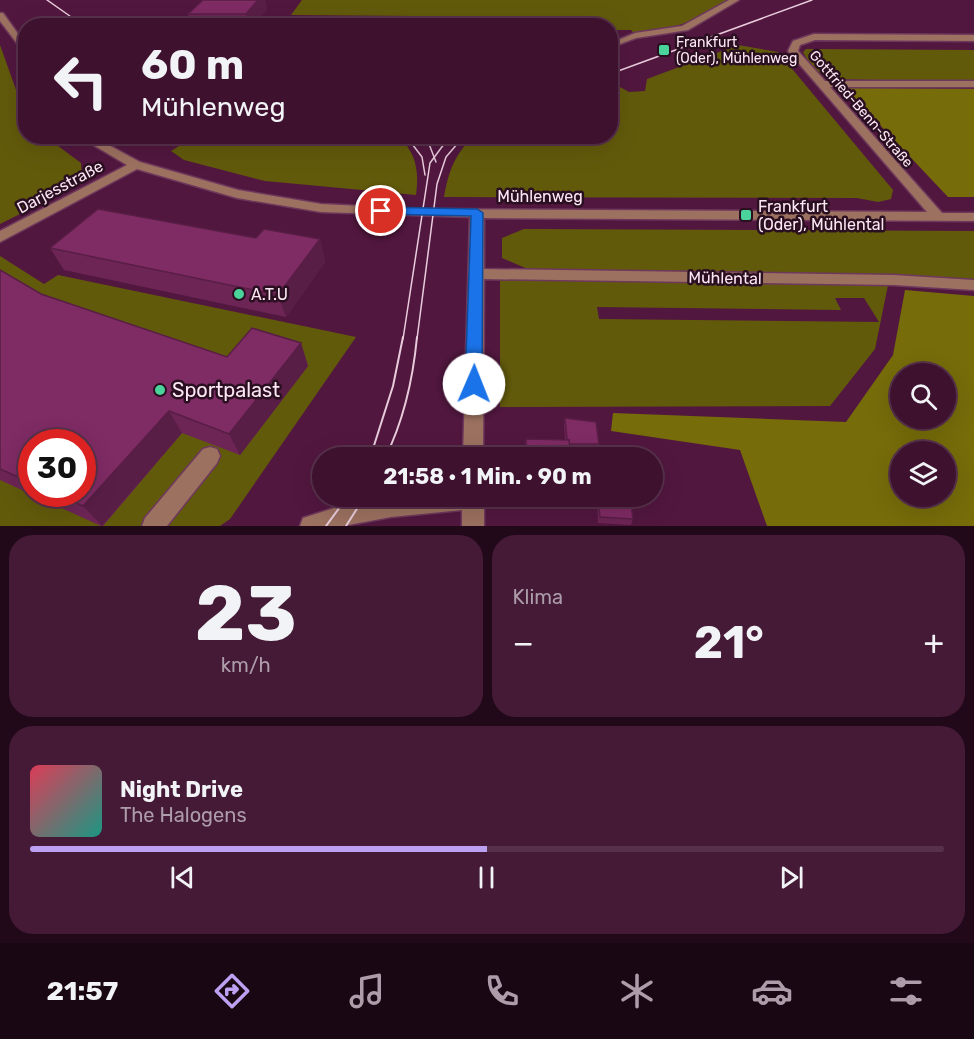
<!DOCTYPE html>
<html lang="de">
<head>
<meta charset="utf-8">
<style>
	:root { --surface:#3e112f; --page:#451a37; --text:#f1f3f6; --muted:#ad9daa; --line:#57314b; --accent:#bca0f2 }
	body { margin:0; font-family:Rubik,sans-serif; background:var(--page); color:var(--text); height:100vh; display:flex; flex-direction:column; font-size:22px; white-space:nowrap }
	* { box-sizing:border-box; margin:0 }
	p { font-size:20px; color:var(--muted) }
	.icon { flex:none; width:33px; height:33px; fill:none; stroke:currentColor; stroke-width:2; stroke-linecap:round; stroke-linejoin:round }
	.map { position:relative; height:526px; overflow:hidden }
	.panel { display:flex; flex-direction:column; gap:9px; padding:9px; background:#22091a; flex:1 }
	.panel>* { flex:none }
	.hud { position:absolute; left:18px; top:18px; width:600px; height:126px; border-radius:24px; box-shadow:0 6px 24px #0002,0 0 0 2px var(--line); background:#3e112f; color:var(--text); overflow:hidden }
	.controls { position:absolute; left:890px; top:363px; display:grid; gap:12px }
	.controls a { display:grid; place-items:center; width:66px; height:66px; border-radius:50%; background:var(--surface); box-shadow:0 6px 24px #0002,0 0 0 2px var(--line); font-size:30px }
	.speed { position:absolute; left:18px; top:429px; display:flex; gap:12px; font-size:30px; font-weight:700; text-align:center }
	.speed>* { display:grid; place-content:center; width:78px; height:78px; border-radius:50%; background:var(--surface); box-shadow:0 6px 24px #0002,0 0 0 2px var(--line); line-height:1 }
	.speed .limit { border:9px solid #d22; background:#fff; color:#111 }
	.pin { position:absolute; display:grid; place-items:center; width:51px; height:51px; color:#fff; margin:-26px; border:3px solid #fff; border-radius:50%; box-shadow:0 2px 6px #0007 }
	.me { position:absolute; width:66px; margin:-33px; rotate:1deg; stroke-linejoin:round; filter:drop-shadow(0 0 4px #0008) }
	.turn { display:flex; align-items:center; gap:21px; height:126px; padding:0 24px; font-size:27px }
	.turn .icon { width:78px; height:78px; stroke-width:2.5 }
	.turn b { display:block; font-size:42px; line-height:51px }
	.big { font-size:45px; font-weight:700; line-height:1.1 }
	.panel .widget { flex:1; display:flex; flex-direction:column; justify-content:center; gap:9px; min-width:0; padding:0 21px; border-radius:24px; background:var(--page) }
	.panel .dial { align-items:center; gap:0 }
	.dial b { font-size:78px; line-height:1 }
	.song { display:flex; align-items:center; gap:18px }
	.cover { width:72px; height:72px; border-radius:9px; background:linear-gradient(135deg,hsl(350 70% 55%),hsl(170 70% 35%)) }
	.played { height:6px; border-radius:3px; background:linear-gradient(90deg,var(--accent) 50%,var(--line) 50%) }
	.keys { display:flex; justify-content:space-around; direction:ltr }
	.heat { display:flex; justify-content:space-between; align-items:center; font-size:33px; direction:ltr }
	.panel .tiles { flex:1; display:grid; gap:9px; grid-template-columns:1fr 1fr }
	.widget:last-child { grid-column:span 2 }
	.trip { position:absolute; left:312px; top:447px; width:351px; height:60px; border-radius:30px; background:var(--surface); box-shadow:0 6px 24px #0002,0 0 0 2px var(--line); font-weight:700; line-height:60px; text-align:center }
	.dock { display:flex; height:96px; justify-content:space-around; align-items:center; background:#190713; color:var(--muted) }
	.dock .icon { width:42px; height:42px }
	.dock .active { color:var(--accent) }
	.dock b { font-size:27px; color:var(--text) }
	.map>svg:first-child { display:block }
	.green { fill:#625a0b; fill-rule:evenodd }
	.forest { fill:#766c0a; fill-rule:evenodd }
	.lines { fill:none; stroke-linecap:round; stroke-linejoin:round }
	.minor-casing { stroke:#6e385c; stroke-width:3 }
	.minor { fill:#9c7160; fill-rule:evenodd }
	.tram-far1 { stroke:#e8ccdc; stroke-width:1.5 }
	.tram { stroke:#e8ccdc; stroke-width:2 }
	.wall { fill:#6d2556; fill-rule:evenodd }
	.shaded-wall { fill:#591e46 }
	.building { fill:#7f2b64; stroke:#591e46; stroke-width:1.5 }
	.route { fill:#1a73e8; stroke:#114b97; stroke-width:1.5 }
	.poi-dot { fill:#4ad49c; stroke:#290f20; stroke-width:2 }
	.labels { text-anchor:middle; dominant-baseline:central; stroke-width:5; stroke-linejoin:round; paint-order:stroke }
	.far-poi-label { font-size:14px; fill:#fee7f4; stroke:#290f20; text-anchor:start }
	.far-street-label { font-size:14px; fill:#fee7f4; stroke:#290f20 }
	.street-label { font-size:16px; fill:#fee7f4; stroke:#290f20 }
	.poi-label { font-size:16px; fill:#fee7f4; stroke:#290f20; text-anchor:start }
	.near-poi-label { font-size:20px; fill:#fee7f4; stroke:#290f20; text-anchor:start }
</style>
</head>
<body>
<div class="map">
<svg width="974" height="526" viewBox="0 0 974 526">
	<rect width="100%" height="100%" fill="#52173f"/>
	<g class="green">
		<path d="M302,0H731C704,20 668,30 634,34L631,30H611L610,26L439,23L414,16L291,15Z"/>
		<path d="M0,45L25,115L26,136L46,137L81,163L82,177L46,201L0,224Z"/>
		<path d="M738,45L778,52L893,190L891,199L878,202L857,198L444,197C449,170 454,157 472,137L610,136L611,82L629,92L645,91L647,79Z"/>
		<path d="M806,49L974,50V82L831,79C819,75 809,64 803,52Z"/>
		<path d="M131,137H399C417,154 419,172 416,195L265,181L184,160L171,151L179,146L168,144L152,146Z"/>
		<path d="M524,229L974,231V280L530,270L502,258V238Z"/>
		<path d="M0,256L44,284L58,275L356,337L230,519L220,526H0ZM32,442H82V494H32Z"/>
		<path d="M500,279L888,285L875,349L830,406L500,407ZM835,298H864L879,322L599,319L597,307L841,310Z"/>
	</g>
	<g class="forest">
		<path d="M845,88L974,89V197H948Z"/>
		<path d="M905,290L974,296V526H767L740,450L611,431L613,413L846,422L893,355ZM900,374H945V418H900ZM900,452H945V496H900Z"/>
	</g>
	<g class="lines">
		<defs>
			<g id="minor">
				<path d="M729,0H739L688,30L636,38L620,44L616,41L635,33L682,26Z"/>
				<path d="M0,13H3L26,45V55L0,21Z"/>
				<path d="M814,34L974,35V41L815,40L800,45L798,51L825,81H974V87H830L942,213H974V221L484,218V269L894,275L974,280V290L894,285L484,279L483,458H463L470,217L321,212L237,198L137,169L0,242V231L127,165L78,136H92L140,162L238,190L321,204L421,209L927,212L788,51L793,41Z"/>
				<path d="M210,447L217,449L220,456L217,463L167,526H142L145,518L203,449Z"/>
				<path d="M386,496H484V526H462V510L391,517L343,526H300L303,518L350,503Z"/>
			</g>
		</defs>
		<use href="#minor" class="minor-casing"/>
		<use href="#minor" class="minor"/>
		<g class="tram-far1">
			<path d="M47,0L84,26"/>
			<path d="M610,74L812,0"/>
			<path d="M406,136L422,157L425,175"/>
			<path d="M421,136L429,144L436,162"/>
			<path d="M403,339L430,163L450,136"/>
			<path d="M417,339L437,184L446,157L464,136"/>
		</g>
		<g class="tram">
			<path d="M370,458L393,386L403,337"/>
			<path d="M385,458C404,420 413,379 417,337"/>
			<path d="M326,526L348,496"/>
			<path d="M346,526L365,496"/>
		</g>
	</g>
	<g class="wall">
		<path d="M203,0H265L267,9L254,26H192L188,14Z"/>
		<path d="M256,238L320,239L325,262L286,317L64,270L50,248Z"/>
		<path d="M0,270L41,294L227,357L301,343L308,366L240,455L182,433L103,526H101L0,480ZM32,442L82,494H32Z"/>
		<path d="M565,418L599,444L598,450H570L571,458H525L526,439L565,440L564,425Z"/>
		<path d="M531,496H572L571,503L532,502Z"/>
		<path d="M597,496H630L633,519L631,525L598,523Z"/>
	</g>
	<g class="shaded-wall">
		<path d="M258,0H265L267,9L254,26H249L246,14Z"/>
		<path d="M320,239L325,262L286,317L278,295Z"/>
		<path d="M301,343L308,366L240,455L229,434Z"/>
		<path d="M169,411L182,433L102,526L83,506Z"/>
	</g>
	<g class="building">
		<path d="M203,0H258L246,14H188Z"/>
		<path d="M338,21H441V23H455V26H336Z"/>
		<path d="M98,209L256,238L264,229L320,239L278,295L50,248Z"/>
		<path d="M0,270L41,294L227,357L252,328L301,343L229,434L169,411L83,506L55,494H82V442H32V483L0,469Z"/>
		<path d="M565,418L596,422L599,444H569V440H567Z"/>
		<path d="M526,439L569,440L571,458H526Z"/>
		<path d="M598,496H630L633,519L600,517Z"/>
	</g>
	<path class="route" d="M381,207L477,209L483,213L482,384L480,389L474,391L468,389L465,384L471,216L377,214L375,211L377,208Z"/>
	<g class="poi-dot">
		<rect x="658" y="44" width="12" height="12" rx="3"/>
		<rect x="740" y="209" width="12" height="12" rx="3"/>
		<circle cx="239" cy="294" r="6"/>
		<circle cx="160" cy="390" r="6"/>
	</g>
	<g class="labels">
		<g class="far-poi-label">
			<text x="676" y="42">Frankfurt<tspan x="676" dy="16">(Oder), Mühlenweg</tspan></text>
		</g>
		<g class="far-street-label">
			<text transform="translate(861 109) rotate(49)">Gottfried-Benn-Straße</text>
		</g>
		<g class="street-label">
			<text transform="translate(60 187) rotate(-28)">Darjesstraße</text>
			<text x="540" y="196">Mühlenweg</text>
			<text transform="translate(725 278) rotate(1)">Mühlental</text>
		</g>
		<g class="poi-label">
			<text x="758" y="206">Frankfurt<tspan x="758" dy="18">(Oder), Mühlental</tspan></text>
			<text x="251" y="294">A.T.U</text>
		</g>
		<g class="near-poi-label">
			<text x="172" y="390">Sportpalast</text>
		</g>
	</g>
</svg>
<div class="controls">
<a><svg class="icon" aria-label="search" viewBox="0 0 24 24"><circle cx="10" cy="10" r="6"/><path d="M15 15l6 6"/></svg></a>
<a><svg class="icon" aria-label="layers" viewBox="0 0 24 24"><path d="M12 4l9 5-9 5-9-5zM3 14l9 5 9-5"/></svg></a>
</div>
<div class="speed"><div class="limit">30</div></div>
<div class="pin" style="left:381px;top:211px;background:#d93025"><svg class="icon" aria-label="arrive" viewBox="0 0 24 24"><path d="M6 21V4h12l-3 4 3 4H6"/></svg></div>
<svg class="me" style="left:474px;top:384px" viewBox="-20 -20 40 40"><circle r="19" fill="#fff"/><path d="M0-13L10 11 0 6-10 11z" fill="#1a73e8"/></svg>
<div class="trip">21:58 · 1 Min. · 90 m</div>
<div class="hud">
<div class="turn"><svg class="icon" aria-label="left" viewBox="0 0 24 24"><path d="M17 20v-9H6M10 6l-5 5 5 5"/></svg><div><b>60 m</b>Mühlenweg</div></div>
</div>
</div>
<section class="panel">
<div class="tiles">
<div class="widget dial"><b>23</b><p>km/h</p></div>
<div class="widget"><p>Klima</p>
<div class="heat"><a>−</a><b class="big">21°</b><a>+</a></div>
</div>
<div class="widget">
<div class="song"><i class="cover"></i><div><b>Night Drive</b><p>The Halogens</p></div></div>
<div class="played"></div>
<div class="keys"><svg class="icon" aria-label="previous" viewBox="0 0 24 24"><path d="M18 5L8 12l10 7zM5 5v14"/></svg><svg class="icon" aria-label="pause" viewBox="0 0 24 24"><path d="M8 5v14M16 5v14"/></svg><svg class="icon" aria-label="next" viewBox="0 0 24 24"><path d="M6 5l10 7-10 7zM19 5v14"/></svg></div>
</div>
</div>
</section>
<nav class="dock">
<b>21:57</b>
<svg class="icon active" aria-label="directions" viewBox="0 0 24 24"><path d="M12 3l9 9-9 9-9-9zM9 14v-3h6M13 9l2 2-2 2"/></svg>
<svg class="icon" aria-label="music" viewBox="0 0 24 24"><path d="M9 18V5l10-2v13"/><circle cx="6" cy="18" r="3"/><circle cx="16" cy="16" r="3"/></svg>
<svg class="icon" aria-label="phone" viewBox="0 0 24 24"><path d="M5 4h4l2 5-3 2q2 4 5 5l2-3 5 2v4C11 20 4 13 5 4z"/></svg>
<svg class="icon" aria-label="climate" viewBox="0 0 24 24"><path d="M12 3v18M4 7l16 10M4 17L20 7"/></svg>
<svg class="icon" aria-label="car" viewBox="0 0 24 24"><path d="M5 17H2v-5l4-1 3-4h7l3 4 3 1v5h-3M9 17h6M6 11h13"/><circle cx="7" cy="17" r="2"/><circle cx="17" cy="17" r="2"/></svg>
<svg class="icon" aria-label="filters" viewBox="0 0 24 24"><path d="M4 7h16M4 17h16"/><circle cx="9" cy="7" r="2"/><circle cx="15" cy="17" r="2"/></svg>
</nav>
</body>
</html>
